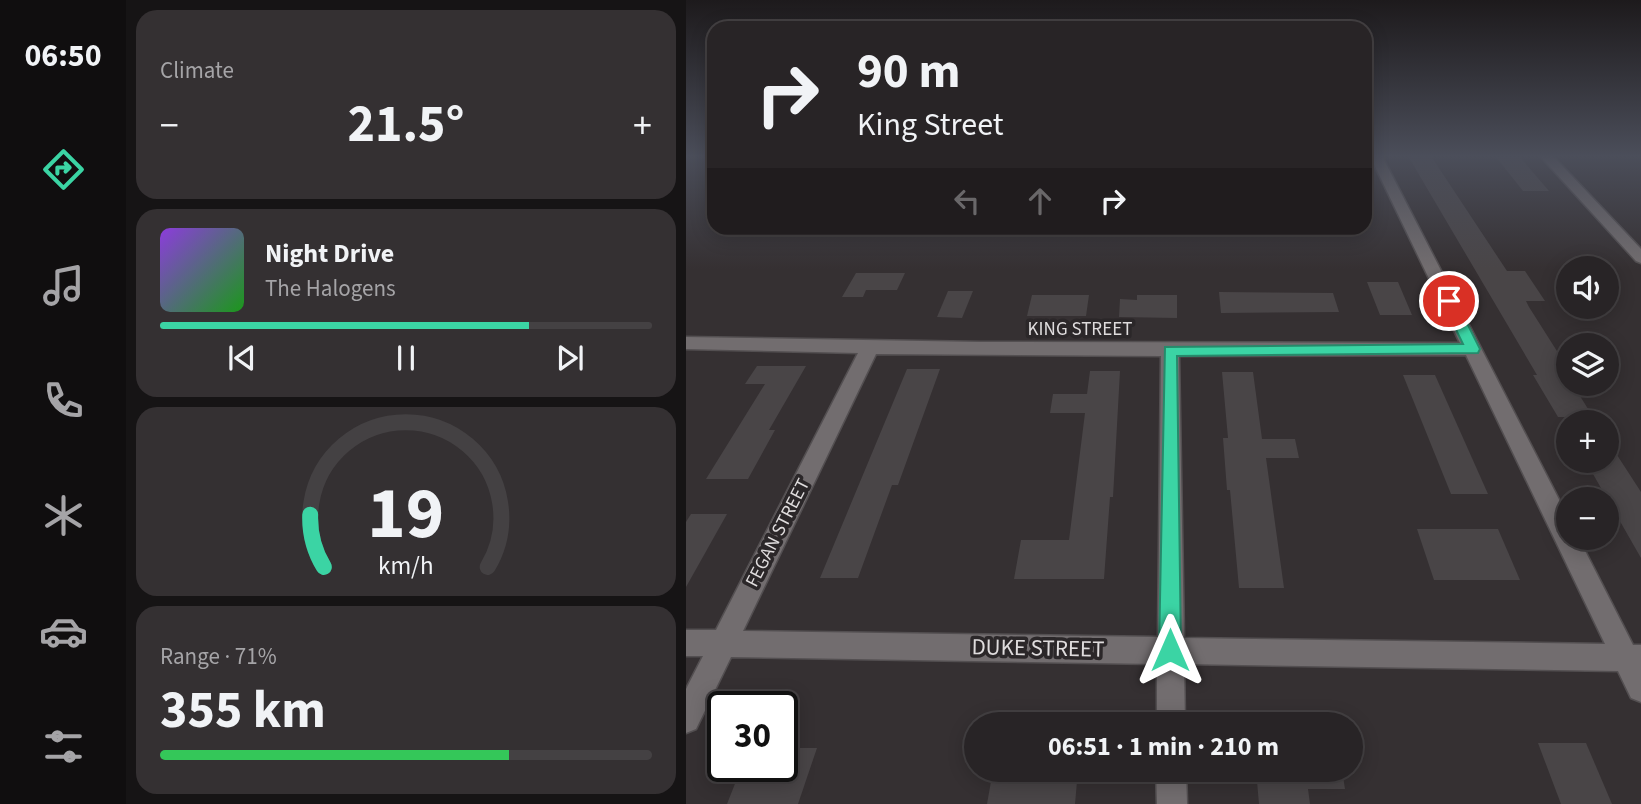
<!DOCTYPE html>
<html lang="en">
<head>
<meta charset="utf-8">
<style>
	:root { --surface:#282426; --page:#343032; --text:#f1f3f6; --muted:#a5a4a7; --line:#444143; --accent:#3bd4a4 }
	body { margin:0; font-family:"Source Sans 3",sans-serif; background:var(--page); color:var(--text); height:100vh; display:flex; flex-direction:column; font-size:26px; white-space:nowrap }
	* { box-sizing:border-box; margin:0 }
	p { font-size:23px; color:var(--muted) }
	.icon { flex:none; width:38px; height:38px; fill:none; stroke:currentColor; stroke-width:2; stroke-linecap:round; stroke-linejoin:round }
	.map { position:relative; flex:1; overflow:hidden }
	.panel { display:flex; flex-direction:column; gap:10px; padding:10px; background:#161415; width:560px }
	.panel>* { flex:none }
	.banner { position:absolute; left:21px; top:21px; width:665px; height:214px; border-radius:21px; box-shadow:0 4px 18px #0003,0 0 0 2px var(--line); background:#282426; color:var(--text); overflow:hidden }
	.controls { position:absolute; left:870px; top:256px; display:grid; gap:14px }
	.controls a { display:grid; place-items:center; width:63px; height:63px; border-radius:50%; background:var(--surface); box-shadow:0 4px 18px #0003,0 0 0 2px var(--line); font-size:35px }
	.speed { position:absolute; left:21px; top:691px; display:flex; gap:14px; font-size:35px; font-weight:700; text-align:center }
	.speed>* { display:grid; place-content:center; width:91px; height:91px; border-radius:50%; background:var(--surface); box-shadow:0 4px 18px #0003,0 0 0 2px var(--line); line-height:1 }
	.speed .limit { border:4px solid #111; border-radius:10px; background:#fff; color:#111 }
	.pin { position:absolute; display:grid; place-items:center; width:60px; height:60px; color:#fff; margin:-30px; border:4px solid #fff; border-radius:50%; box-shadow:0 2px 7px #0007 }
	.me { position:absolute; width:77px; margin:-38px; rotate:0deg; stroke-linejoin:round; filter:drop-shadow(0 0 5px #0008) }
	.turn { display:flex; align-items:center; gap:24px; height:147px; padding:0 35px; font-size:32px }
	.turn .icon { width:91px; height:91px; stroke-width:2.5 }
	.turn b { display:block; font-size:49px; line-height:60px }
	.lanes { display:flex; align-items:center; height:66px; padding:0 35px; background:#0003; justify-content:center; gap:35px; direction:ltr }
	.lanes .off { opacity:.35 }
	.big { font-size:52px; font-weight:700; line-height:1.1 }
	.panel .card { flex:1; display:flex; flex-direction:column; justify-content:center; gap:10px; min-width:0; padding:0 24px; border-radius:21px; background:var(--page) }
	.panel .dial { align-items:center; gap:0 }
	.dial svg { height:182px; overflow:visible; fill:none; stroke:var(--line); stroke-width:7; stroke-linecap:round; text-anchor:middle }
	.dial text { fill:var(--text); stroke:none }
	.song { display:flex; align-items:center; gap:21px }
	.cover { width:84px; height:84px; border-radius:10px; background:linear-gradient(135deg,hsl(270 70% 55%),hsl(120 70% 35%)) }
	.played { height:7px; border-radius:4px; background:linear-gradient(90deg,var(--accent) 75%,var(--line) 75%) }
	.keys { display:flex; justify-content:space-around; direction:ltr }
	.heat { display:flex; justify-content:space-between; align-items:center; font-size:38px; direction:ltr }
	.charge { height:10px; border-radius:5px; background:linear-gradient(90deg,#34c759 71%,var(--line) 0) }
	.trip { position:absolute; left:278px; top:712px; width:399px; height:70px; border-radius:35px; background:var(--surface); box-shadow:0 4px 18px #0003,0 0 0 2px var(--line); font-weight:700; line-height:70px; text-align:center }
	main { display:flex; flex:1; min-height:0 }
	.menu { display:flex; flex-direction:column; width:126px; justify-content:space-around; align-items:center; background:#100e0f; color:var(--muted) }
	.menu .icon { width:49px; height:49px }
	.menu .active { color:var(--accent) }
	.menu b { font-size:32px; color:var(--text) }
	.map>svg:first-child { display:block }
	.building { fill:#494547 }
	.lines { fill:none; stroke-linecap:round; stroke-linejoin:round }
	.minor-casing { stroke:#534f51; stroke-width:3 }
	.minor { fill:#726d6f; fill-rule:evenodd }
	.route { fill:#3bd4a4; stroke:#268a6b; stroke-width:2 }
	.labels { text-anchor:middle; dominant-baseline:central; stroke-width:7; stroke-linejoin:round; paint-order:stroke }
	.street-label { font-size:19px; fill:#dfdcdd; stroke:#2b2729 }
	.near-street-label { font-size:23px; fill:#dfdcdd; stroke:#2b2729 }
</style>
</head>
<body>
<main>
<nav class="menu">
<b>06:50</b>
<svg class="icon active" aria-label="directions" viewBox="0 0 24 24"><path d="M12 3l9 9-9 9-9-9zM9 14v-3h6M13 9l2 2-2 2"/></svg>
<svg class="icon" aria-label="music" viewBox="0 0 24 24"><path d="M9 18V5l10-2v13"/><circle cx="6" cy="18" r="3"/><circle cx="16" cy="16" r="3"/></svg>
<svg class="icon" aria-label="phone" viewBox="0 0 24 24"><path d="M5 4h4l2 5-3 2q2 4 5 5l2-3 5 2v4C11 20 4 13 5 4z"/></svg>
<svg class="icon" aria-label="climate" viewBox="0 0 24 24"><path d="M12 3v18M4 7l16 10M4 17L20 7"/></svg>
<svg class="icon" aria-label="car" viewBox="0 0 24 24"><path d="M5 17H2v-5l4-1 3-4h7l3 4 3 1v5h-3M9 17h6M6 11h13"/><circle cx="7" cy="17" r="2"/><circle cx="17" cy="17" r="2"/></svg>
<svg class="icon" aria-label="filters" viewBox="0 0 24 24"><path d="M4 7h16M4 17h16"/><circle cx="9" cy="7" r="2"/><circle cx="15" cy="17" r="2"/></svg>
</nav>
<section class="panel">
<div class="card"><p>Climate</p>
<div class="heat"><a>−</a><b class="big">21.5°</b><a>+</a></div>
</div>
<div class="card">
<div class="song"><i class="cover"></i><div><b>Night Drive</b><p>The Halogens</p></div></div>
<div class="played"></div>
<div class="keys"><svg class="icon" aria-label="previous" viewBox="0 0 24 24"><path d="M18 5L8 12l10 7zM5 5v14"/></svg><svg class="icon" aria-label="pause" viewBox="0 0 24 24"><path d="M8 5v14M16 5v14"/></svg><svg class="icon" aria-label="next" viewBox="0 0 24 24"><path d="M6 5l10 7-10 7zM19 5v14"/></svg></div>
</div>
<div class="card dial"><svg viewBox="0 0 100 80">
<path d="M14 69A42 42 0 1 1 86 69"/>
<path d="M14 69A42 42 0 0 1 8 46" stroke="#3bd4a4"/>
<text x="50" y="56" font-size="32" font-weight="700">19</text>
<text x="50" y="72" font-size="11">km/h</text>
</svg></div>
<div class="card"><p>Range · 71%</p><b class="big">355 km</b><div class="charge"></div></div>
</section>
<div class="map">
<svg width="955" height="804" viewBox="0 0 955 804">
	<rect width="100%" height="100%" fill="#353032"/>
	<g class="building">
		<path d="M722,156H745L821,271H839L859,301H840L843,307L876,359H871L882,377V383H886L907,417H872L847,375H851Z"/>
		<path d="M810,157H834L863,191H837Z"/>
		<path d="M170,273H219L211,290H180L177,297H156Z"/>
		<path d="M681,282H712L726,315H694Z"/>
		<path d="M262,291H287L276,318L251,317Z"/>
		<path d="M533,292L647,293L653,312L535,313Z"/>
		<path d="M346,295H403L400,316H341Z"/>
		<path d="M451,295H491V318L433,317L434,299L451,300Z"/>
		<path d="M71,366H120L83,430H89L62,479H20L79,384H59Z"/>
		<path d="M221,369H254L212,485H206L172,578H134Z"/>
		<path d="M404,371H434L427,497H424L418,579H328L335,540H383L399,413H364L367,394H401Z"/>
		<path d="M536,372H567L576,439H609L613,458H580L598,588H553L544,490H541L537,438H542Z"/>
		<path d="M717,375H749L802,494H765Z"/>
		<path d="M920,438L955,492V558L899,460H920Z"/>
		<path d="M5,514H41L0,587V522Z"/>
		<path d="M731,529H812L834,580H748Z"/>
		<path d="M852,743H900L926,804H875Z"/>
		<path d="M96,748H131L112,804H41L56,766H96Z"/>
		<path d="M307,770H392L389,804H301Z"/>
		<path d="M570,770H656L659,789H622L624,804H573Z"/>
	</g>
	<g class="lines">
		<defs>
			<g id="minor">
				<path d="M684,156H696L882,517V537H892L947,645H955V702L945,698L932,671L498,664L499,724H471V664L45,657L10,729L0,733V689L17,656H0V630H30L172,353L0,349V337L295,342L774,343ZM190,354L475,356L472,637L57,631ZM780,355L919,644L498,638L493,356Z"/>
				<path d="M854,156H867L955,249V263L950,261Z"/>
				<path d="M470,770H500L501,804H471Z"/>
			</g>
		</defs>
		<use href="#minor" class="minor-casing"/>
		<use href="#minor" class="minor"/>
	</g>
	<linearGradient id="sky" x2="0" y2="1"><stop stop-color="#1d1a1c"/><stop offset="0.58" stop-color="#4b4e5a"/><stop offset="1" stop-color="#4b4e5a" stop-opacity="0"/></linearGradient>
	<rect width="955" height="269" fill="url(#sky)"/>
	<path class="route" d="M763,296L770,301L794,349L792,353L491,356L495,650L492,657L484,661L476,657L473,650L479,347L777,344L756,301Z"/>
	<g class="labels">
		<g class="street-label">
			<text x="394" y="329">KING STREET</text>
			<text transform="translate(92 533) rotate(-63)">FEGAN STREET</text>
		</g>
		<g class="near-street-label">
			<text transform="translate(352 648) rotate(1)">DUKE STREET</text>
		</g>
	</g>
</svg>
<div class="controls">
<a><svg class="icon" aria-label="sound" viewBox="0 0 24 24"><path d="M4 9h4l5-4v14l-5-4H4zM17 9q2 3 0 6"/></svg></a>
<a><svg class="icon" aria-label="layers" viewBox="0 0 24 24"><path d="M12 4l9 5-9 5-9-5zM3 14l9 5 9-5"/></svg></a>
<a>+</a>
<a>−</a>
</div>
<div class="speed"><div class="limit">30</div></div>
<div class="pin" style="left:763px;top:301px;background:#d93025"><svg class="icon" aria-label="arrive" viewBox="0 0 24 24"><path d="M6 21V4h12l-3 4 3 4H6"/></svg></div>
<svg class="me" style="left:484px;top:650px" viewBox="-20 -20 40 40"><path d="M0-17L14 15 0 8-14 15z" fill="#3bd4a4" stroke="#fff" stroke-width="4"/></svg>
<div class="trip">06:51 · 1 min · 210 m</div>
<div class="banner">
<div class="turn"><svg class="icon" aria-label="right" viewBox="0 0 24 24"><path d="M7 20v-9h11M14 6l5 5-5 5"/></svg><div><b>90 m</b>King Street</div></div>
<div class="lanes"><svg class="icon off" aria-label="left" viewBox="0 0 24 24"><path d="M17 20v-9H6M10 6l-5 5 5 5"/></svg><svg class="icon off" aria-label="ahead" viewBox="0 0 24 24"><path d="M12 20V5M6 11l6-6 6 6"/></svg><svg class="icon" aria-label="right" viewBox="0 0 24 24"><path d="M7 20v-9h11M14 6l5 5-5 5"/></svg></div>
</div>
</div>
</main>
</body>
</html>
